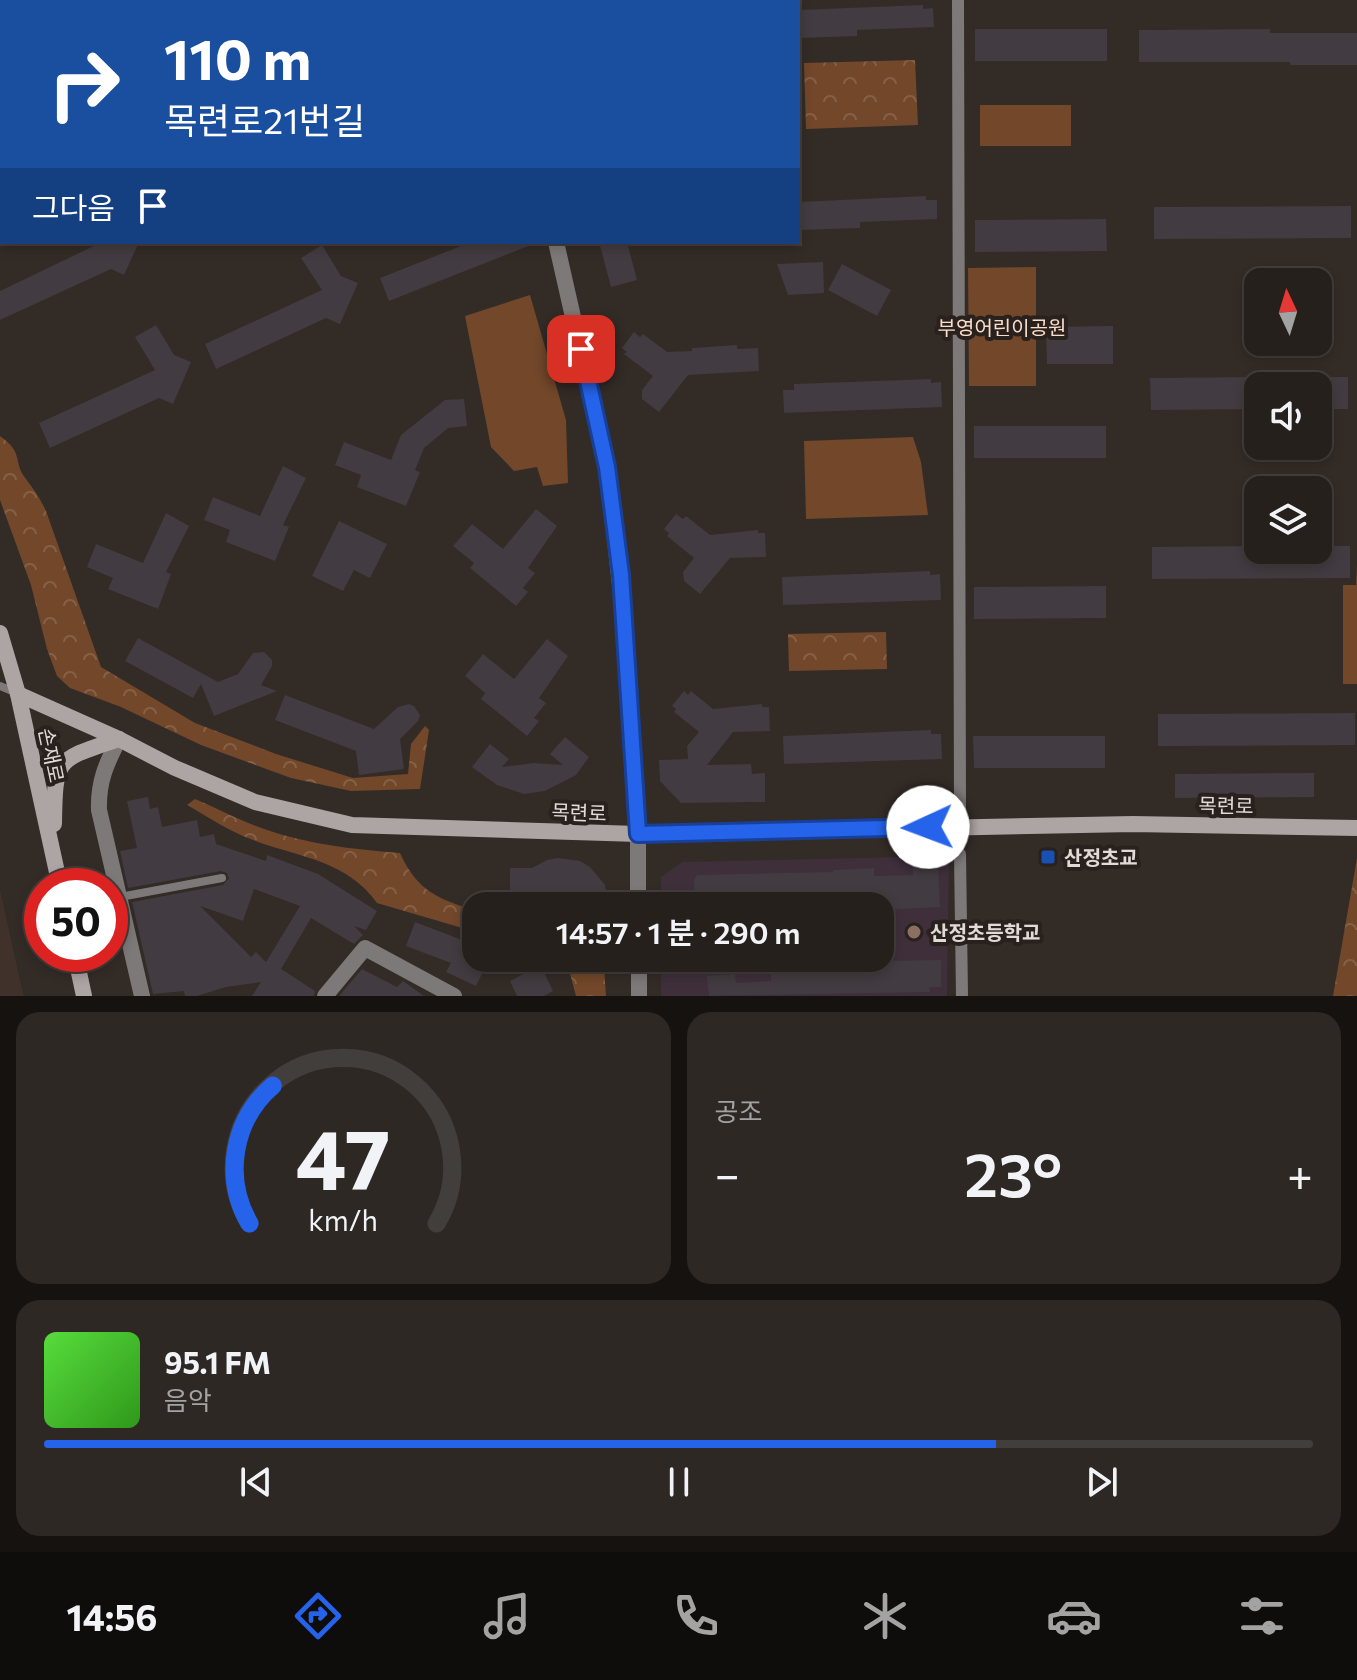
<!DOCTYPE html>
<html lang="ko">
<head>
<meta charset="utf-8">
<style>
	:root { --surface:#26201c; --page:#2e2825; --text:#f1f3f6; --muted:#a4a3a3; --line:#423e3b; --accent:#2563eb }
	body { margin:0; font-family:Commissioner,"Noto Sans KR",sans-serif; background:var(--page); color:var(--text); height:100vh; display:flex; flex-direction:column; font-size:30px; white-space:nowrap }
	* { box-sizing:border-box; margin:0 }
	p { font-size:26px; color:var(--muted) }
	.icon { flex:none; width:44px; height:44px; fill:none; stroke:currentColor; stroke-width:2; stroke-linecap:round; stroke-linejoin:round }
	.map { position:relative; height:996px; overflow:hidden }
	.panel { display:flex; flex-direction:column; gap:16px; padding:16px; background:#15120f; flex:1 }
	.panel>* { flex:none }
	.top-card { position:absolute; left:0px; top:0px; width:800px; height:244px; box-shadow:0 4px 12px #0003,0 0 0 2px var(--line); background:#1a4fa0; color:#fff; overflow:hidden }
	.needle { width:52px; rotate:356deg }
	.buttons { position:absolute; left:1244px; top:268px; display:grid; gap:16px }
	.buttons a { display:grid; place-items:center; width:88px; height:88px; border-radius:16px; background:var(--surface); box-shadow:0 4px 12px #0003,0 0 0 2px var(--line); font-size:40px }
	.speed { position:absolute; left:24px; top:868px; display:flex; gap:16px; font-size:40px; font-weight:700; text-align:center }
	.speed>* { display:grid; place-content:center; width:104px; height:104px; border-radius:50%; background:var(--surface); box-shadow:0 4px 12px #0003,0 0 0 2px var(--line); line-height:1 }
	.speed .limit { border:12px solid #d22; background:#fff; color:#111 }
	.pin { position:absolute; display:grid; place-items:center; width:68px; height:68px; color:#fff; margin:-34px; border-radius:16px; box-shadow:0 4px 12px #0006 }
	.me { position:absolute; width:88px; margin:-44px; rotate:268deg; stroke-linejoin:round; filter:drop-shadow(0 0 6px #0008) }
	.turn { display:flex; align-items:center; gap:28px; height:168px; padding:0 32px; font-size:36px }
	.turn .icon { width:104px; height:104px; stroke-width:2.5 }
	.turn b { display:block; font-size:56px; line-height:68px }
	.then { display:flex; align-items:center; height:76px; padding:0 32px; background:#0003; gap:16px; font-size:30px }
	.big { font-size:60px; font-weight:600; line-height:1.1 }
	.panel .tile { flex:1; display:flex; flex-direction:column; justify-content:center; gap:12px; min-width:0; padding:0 28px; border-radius:24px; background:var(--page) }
	.panel .dial { align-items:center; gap:0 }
	.dial svg { height:208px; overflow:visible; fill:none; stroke:var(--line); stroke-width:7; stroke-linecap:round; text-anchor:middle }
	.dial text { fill:var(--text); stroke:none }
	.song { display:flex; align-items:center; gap:24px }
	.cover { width:96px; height:96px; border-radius:12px; background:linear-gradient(135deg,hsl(110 70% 55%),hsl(110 70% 35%)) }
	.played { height:8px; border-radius:4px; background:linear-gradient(90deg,var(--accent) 75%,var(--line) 75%) }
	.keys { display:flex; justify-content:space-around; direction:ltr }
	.heat { display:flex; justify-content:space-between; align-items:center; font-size:44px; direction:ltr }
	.panel .tiles { flex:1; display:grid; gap:16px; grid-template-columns:1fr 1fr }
	.tile:last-child { grid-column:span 2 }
	.trip { position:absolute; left:462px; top:892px; width:432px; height:80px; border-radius:24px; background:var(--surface); box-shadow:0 4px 12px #0003,0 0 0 2px var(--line); font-weight:600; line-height:80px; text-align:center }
	.tab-bar { display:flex; height:128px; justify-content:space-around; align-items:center; background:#0f0d0b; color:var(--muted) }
	.tab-bar .icon { width:56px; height:56px }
	.tab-bar .active { color:var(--accent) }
	.tab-bar b { font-size:36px; color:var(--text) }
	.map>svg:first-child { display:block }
	.built { fill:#40322a }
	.education { fill:#3e2f3b }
	.forest { fill:url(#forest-crowns) }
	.park { fill:#72472a }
	.building { fill:#423b41; fill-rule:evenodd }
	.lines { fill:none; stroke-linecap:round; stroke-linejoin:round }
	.service { stroke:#7e7979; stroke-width:8 }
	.pedestrian { stroke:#7e7979; stroke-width:12 }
	.minor { stroke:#7e7979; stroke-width:16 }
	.tertiary { stroke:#7e7979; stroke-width:16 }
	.secondary { stroke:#ada4a4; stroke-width:16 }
	.route-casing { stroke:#184099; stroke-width:20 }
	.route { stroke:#2563eb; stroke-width:14 }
	.transit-dot { fill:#1a4fb4; stroke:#29211d; stroke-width:3 }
	.education-dot { fill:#8d6e63; stroke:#29211d; stroke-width:3 }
	.labels { text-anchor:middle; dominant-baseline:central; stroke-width:8; stroke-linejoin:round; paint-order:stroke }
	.park-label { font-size:20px; fill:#fadcca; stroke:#29211d }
	.street-label { font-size:20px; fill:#e1dbd8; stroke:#29211d }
	.poi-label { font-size:20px; font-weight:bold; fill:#e1dbd8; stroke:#29211d; text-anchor:start }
</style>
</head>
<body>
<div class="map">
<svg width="1357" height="996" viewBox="0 0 1357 996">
	<defs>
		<pattern id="forest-crowns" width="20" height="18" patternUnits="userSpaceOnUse" patternTransform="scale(2)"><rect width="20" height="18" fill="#72472a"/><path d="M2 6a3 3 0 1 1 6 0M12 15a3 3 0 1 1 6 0" fill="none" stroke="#866148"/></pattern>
	</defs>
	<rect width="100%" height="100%" fill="#332b26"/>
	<path class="built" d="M0,890L21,985L24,996H0Z"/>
	<path class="education" d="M949,856L947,996H661V958H880V906H661V877L682,862Z"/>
	<g class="forest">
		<path d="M915,60L918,125L806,129L804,63Z"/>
		<path d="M0,436C25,454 12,461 26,479C34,490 40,498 46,511L101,667L195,723L276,754L353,778L408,774L411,744L425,726L429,730L420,789L351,791L291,778L201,745L121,707L70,688L57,676L47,649L31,585L0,500Z"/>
		<path d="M886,632L887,669L789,671L788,634Z"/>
		<path d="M195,799C212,806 229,815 246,822C295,843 348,849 400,853C418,892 437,898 476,911V932L377,903C347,860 298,857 253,840C229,831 208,817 187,805Z"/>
		<path d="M1357,858V996H1333Z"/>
		<path d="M552,958H599L604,967L606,996H576L569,970Z"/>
	</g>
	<g class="park">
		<rect x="980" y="105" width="91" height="41"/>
		<path d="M1036,267V386H969L968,268Z"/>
		<path d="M530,295L566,420L568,483L543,486L537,467L514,471L491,447L465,316Z"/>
		<path d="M913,437L921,462L928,515L806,519L804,441Z"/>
		<path d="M1357,564V684H1343V585H1356Z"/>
	</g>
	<g class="building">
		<path d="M923,5V9L933,8L934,27L857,30V36L798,38V10Z"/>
		<rect x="975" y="29" width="132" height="32"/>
		<path d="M1270,29V33H1357V65H1290V62H1139V30Z"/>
		<path d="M926,196V200H937V219L860,222V228L798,230V202Z"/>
		<path d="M1351,206V238L1154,239V207Z"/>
		<path d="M1106,219L1107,251L975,252V220Z"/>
		<path d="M102,242H139L124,275L111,269L0,320V291Z"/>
		<path d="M471,242L536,243L389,301L380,278Z"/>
		<path d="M599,242H627L637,280L611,287Z"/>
		<path d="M322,245L341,276L358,283L340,324L326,318L216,369L205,344L322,290L301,258Z"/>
		<path d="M823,262L824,293L788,295L777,264Z"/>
		<path d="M842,264L891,290L877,316L828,290Z"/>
		<path d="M156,325L174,355L191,362L173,404L159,398L50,448L39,423L155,370L135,337Z"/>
		<path d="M1113,326V364H1047L1046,327Z"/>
		<path d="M634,332L640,337L643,334L667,352L692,351V348L737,345V349L758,348L759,371L688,375L659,412L642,399V390L653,376L624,354L627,352L622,348Z"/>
		<path d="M1258,377V409L1151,410L1150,378Z"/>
		<rect x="1318" y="377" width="30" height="32"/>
		<path d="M931,379V383L941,382L942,407L784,413L783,390H794V384Z"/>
		<path d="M464,399L467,426L448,428L424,448L415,470L420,472L406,506L357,487L361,475L335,465L344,442L391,460L401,435L445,400Z"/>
		<rect x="974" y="426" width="132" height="32"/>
		<path d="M283,466L306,478L283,525L289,527L275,561L226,542L230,530L204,520L213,497L260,516Z"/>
		<path d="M536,509L557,526L528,568L535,573L523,588L528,592L516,606L470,568L474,563L453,546L472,524L503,549Z"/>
		<path d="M166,513L189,526L166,572L171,574L158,609L108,589L113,578L87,567L96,544L143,563Z"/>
		<path d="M676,514L683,519L686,516L710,535L758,530V533H765L766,557L730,558L700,594L684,581L683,572L694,558L667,536L669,533L664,529Z"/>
		<path d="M339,521L387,544L370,578L354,570L343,591L312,576Z"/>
		<path d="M1258,546V550H1318V546H1350V578L1152,579V547Z"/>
		<path d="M930,571V575L940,574L941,600L783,605L782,577Z"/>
		<path d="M1106,586V618L974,619V587Z"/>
		<path d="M138,638L218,682L238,674L253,653L264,652L272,660V666L261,685L277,691L214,716L201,684L193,698L125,661Z"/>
		<path d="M547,639L568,656L539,698L546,703L534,718L539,721L527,736L481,699L485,693L465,676L483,654L514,679Z"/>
		<path d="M684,691L688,695L691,691L713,709L762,704V707H769L770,731L733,732L707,765L751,764L752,774L765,773V802L681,803L660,781L659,760L688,759L687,746L699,732L674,712L676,709L672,706Z"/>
		<path d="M285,695L374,729L398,707L409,704L414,706L420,715L418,721L400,739L404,769L359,775L356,751L275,720Z"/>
		<path d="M1355,713V745L1158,746V714Z"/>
		<path d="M931,730V734H941L942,759L784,764L783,736Z"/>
		<path d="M973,736H1105V768H974Z"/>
		<path d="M565,737L589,757L576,775L545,791L524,794L497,785L472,767L490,744L509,759L502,767L534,763L563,765L550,754Z"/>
		<path d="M1314,773V797L1175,798V774Z"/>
		<path d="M148,797L150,809L158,807L162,827L197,820L200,837L214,834L216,844L266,861L267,855L318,874L377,911L366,930L354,926L363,935L354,944L311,918L281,969L315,991L314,996H252L261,982L226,987L197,996H185L184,991L153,994L132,902L223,885L229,878L227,873L221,871L128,888L120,851L137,848L127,801ZM254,889L300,906L266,962L256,952L251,957L200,906L243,921Z"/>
		<path d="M558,858L580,861L590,867L605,885L609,906H510V868H532L547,860Z"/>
		<path d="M938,865L940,907L880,910V906H804V894H776V906H695L694,880L697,875L833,872V870L874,868V876L913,875V866Z"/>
		<path d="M415,922L462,940L463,937L476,941V958H490L476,986L446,972L451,963L406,946Z"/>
		<path d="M797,958H878V961L941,960V987H929L930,992L709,996L707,976L735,974L736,983L771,981V964L797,963Z"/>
		<path d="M538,960L553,991L544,996H517L510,981L525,973L522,968Z"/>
		<path d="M362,969L397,987L403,981L424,996H339Z"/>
	</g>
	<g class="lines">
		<g class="service">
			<path d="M0,686L17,693"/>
			<path d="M120,897L222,878"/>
		</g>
		<g class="pedestrian">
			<path d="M958,0L960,809"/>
			<path d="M960,854L962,996"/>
		</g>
		<g class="minor">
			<path d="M117,2L122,0"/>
			<path d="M119,739C106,764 98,782 99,810L142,996"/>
			<path d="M638,834V906"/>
			<path d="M639,958V996"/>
			<path d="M325,996L365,948L454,996"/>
		</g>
		<g class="tertiary">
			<path d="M480,0L481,2"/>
			<path d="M556,242L607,467L626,640L638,834"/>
		</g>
		<g class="secondary">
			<path d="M0,633L18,694L60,886"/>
			<path d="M18,694L119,739L175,768L255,802L352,825L638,834L1133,824L1357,828"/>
			<path d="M54,824C55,757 56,760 119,739"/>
			<path d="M75,954L84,996"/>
		</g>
	</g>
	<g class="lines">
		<defs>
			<path id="route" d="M581,349L607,467L621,575L638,834L928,827"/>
		</defs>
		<use href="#route" class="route-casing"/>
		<use href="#route" class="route"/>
	</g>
	<rect class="transit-dot" x="1040" y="849" width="16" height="16" rx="4"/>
	<circle class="education-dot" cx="914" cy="932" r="8"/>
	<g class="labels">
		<g class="park-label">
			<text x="1002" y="327">부영어린이공원</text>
		</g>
		<g class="street-label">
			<text transform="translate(52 755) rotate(78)">손재로</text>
			<text transform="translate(1226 805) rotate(1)">목련로</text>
			<text transform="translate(579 812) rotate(2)">목련로</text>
		</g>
		<g class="poi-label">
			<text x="1064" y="857">산정초교</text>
			<text x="930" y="932">산정초등학교</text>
		</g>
	</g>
</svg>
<div class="buttons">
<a><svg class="needle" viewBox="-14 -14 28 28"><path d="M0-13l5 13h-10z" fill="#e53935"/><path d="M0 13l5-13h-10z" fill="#a4a3a3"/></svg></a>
<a><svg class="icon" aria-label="sound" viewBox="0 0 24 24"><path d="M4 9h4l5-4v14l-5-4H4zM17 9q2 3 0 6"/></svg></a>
<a><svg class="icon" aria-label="layers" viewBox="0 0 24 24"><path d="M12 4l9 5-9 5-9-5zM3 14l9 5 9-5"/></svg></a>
</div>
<div class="speed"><div class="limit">50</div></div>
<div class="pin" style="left:581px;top:349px;background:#d93025"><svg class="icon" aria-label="arrive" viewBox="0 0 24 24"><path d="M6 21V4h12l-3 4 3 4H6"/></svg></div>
<svg class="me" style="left:928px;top:827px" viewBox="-20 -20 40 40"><circle r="19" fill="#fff"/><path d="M0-13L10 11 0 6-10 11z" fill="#2563eb"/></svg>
<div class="trip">14:57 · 1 분 · 290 m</div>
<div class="top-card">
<div class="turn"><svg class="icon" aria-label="right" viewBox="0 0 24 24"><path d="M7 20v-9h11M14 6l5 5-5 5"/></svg><div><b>110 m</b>목련로21번길</div></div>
<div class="then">그다음<svg class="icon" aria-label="arrive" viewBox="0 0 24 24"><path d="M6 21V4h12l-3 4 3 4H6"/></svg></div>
</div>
</div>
<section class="panel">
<div class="tiles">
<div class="tile dial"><svg viewBox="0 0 100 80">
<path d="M14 69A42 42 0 1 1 86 69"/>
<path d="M14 69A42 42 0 0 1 23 16" stroke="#2563eb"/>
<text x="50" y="56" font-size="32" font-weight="700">47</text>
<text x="50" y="72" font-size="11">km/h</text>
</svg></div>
<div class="tile"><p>공조</p>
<div class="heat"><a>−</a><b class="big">23°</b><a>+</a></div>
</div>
<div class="tile">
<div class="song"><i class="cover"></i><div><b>95.1 FM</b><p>음악</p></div></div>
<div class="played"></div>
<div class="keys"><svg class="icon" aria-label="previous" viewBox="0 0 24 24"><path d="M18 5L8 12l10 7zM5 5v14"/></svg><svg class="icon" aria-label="pause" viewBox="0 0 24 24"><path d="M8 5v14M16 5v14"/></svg><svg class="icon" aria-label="next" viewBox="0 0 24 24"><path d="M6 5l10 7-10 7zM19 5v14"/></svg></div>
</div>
</div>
</section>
<nav class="tab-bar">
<b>14:56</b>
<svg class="icon active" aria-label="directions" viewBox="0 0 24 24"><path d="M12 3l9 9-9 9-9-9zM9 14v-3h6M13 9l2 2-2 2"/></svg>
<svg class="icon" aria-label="music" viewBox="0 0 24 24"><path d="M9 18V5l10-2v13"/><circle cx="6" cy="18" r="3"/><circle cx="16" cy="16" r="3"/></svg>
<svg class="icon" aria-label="phone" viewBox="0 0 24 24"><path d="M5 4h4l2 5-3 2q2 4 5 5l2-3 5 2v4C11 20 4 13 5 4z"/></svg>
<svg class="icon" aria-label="climate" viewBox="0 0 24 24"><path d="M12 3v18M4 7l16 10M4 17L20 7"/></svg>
<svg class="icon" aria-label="car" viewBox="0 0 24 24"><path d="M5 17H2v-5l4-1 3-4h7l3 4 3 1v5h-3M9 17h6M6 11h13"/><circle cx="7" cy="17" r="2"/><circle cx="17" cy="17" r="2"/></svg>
<svg class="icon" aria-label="filters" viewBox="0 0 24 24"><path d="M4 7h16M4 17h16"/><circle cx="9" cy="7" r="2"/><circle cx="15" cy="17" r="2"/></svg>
</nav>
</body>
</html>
